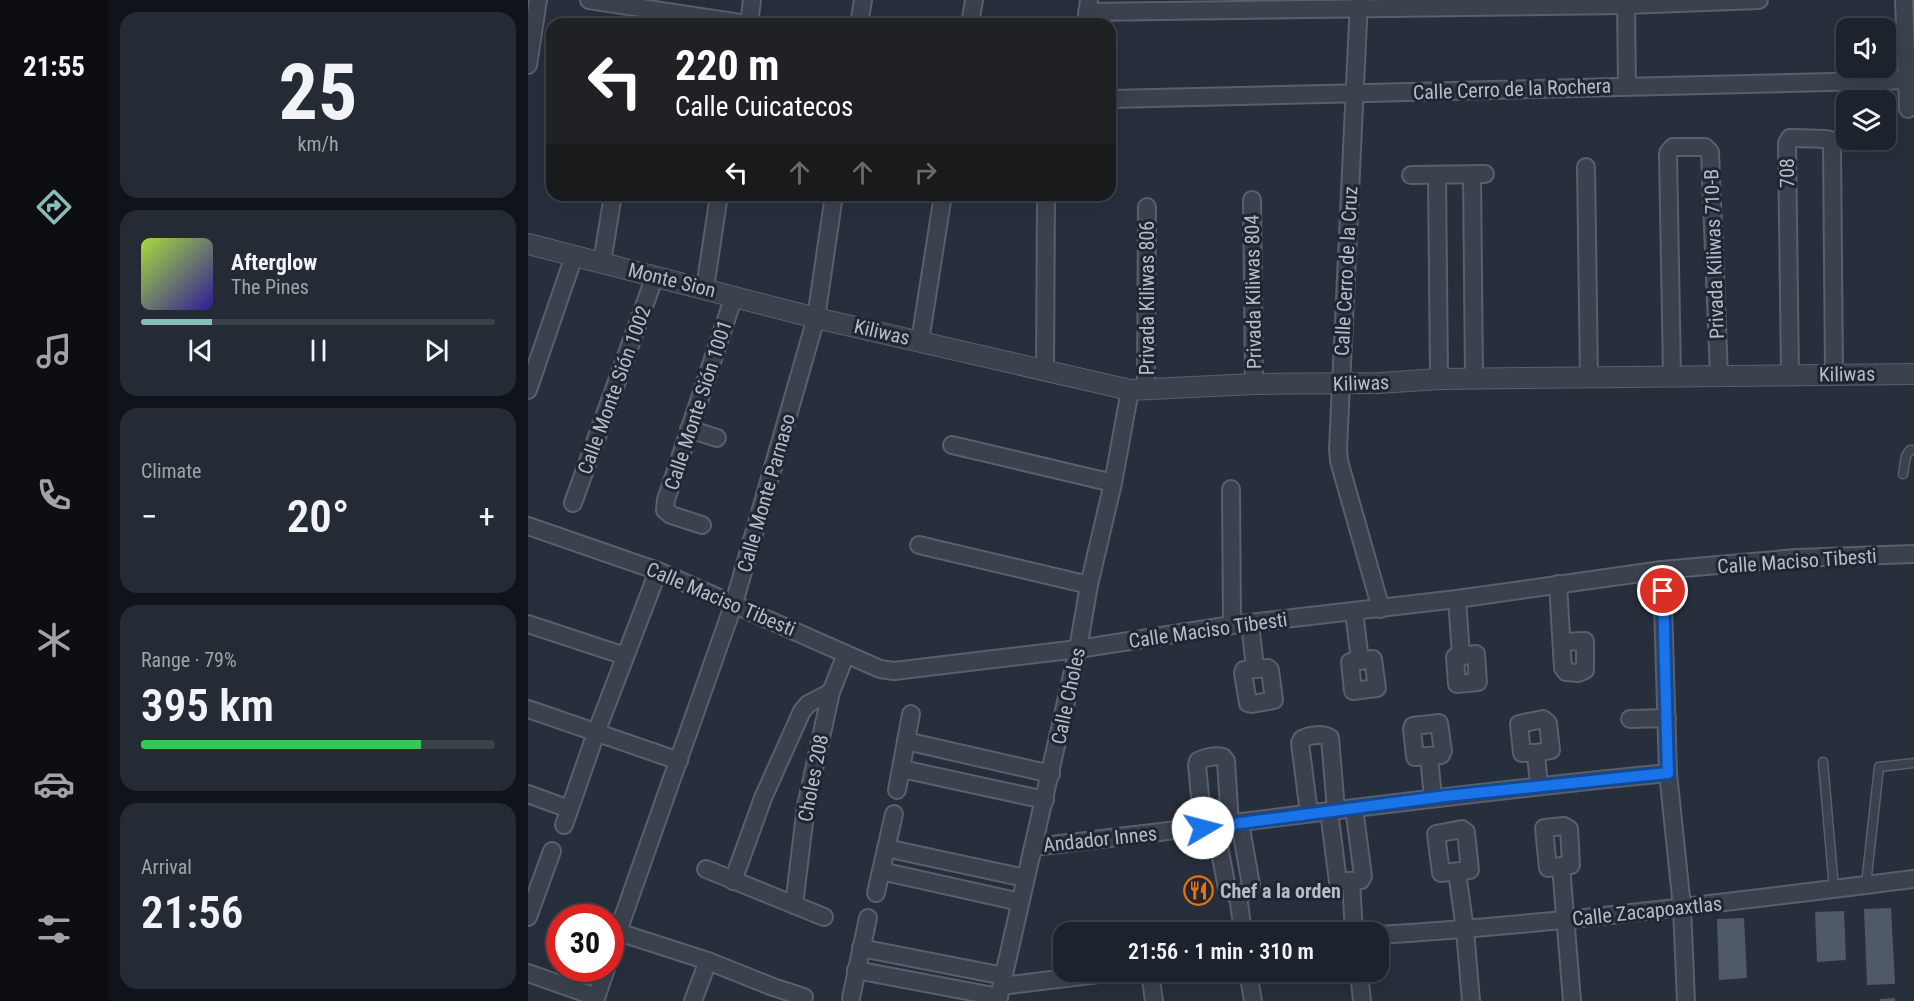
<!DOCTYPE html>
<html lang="en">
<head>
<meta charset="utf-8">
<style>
	:root { --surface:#1d232d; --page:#252b35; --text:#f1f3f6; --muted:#a0a4aa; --line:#3b4049; --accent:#8bbbb9 }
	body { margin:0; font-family:"Roboto Condensed",sans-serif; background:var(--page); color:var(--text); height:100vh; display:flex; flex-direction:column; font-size:22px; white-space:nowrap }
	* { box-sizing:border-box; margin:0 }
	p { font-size:20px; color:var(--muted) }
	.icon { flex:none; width:33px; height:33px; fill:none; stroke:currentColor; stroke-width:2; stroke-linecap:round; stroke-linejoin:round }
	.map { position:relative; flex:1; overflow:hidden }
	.sheet { display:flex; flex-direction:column; gap:12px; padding:12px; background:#101319; width:420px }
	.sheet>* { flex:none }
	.banner { position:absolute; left:18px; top:18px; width:570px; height:183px; border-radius:18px; box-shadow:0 6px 24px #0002,0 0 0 2px var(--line); background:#202124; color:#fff; overflow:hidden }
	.fabs { position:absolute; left:1308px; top:18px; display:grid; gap:12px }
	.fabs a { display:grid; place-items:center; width:60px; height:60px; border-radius:12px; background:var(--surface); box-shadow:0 6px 24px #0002,0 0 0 2px var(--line); font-size:30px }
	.speed { position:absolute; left:18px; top:904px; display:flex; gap:12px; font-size:30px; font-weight:700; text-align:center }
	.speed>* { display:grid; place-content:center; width:78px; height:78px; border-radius:50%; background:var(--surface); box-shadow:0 6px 24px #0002,0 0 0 2px var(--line); line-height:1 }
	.speed .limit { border:9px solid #d22; background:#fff; color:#111 }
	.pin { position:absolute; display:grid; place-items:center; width:51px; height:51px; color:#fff; margin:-26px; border:3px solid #fff; border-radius:50%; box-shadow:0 2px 6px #0007 }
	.me { position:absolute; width:66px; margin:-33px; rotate:82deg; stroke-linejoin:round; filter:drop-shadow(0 0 4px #0008) }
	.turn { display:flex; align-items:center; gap:21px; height:126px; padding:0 30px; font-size:27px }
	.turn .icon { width:78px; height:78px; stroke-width:2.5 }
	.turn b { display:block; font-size:42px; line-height:51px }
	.lanes { display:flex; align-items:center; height:57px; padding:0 30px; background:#0003; justify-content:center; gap:30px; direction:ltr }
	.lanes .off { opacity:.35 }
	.big { font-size:45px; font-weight:600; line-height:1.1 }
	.sheet .card { flex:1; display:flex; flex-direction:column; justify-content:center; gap:9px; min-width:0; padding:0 21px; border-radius:18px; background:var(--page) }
	.sheet .dial { align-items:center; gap:0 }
	.dial b { font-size:78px; line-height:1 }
	.song { display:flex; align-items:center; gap:18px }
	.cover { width:72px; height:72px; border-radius:9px; background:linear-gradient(135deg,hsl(80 70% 55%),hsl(250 70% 35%)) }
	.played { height:6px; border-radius:3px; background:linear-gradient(90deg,var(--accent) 20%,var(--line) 20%) }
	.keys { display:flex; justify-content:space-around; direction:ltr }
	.heat { display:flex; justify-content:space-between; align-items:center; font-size:33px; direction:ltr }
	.charge { height:9px; border-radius:4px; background:linear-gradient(90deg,#34c759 79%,var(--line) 0) }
	.trip { position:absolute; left:525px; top:922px; width:336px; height:60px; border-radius:18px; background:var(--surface); box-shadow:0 6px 24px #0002,0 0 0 2px var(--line); font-weight:600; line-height:60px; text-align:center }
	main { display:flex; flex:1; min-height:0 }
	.dock { display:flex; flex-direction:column; width:108px; justify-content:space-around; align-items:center; background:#0c0e12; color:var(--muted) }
	.dock .icon { width:42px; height:42px }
	.dock .active { color:var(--accent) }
	.dock b { font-size:27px; color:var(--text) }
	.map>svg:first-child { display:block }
	.building { fill:#505967 }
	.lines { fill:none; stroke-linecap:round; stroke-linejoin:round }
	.service-casing { stroke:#595f6b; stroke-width:11 }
	.minor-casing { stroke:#595f6b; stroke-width:20 }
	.tertiary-casing { stroke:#595f6b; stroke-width:22 }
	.service { stroke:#3b414d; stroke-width:8 }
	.minor { stroke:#3b414d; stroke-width:16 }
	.tertiary { stroke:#3b414d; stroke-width:20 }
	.route-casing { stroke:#114b97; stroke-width:15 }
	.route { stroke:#1a73e8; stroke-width:10 }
	.labels { text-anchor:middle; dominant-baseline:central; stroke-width:6; stroke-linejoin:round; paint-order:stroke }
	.street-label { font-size:20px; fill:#b7bcc8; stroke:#202632 }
	.poi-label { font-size:20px; font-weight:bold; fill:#b7bcc8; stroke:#202632; text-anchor:start }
</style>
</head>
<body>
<main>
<nav class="dock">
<b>21:55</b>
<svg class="icon active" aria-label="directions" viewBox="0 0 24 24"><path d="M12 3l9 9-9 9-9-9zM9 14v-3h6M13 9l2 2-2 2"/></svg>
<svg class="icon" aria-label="music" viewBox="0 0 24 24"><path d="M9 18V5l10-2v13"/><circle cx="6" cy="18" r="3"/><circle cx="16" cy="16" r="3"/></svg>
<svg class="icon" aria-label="phone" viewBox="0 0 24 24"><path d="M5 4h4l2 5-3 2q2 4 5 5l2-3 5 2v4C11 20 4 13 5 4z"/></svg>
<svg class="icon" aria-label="climate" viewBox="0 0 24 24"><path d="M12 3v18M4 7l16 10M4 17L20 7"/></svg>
<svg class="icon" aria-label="car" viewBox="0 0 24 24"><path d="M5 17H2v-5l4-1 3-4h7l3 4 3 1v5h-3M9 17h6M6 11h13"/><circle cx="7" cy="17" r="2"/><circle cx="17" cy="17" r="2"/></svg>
<svg class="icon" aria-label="filters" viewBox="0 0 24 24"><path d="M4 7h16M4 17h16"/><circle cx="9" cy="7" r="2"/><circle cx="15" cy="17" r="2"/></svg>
</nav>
<section class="sheet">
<div class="card dial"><b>25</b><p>km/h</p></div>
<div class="card">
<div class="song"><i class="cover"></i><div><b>Afterglow</b><p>The Pines</p></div></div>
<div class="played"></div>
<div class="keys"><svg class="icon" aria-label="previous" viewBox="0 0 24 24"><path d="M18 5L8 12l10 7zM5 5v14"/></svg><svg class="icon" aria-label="pause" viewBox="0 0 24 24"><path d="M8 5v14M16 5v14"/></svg><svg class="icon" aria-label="next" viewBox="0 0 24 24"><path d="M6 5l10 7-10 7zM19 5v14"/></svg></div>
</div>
<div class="card"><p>Climate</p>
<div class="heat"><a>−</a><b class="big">20°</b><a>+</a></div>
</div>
<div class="card"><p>Range · 79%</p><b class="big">395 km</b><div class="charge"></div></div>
<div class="card"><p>Arrival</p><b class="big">21:56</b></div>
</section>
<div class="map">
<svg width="1386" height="1001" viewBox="0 0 1386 1001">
	<rect width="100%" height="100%" fill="#272f3c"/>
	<g class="building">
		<path d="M1363,908L1367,984L1339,985L1336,909Z"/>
		<path d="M1316,911L1318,960L1289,962L1287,912Z"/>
		<path d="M1216,918L1219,978L1191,980L1189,919Z"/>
		<path d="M1367,998V1001H1352V999Z"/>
	</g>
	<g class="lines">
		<defs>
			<g id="service">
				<path d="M1375,474L1378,456L1382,450H1386"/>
				<path d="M1295,762L1306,889"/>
				<path d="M1338,885L1351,767L1386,763"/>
			</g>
			<g id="minor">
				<path d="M61,0L219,24"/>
				<path d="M831,0L810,449L811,461L853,609"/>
				<path d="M1376,0L1380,109"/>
				<path d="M1098,5L1099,86"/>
				<path d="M559,12L1098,5L1231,0"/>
				<path d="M221,24L224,0"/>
				<path d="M331,24L335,0"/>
				<path d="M442,24L446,0"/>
				<path d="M558,24L561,0"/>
				<path d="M0,65L10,0"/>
				<path d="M582,99L1386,80"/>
				<path d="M1058,167L1061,377"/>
				<path d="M883,175L957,174"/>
				<path d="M909,175L911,379"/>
				<path d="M944,175L946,378"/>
				<path d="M724,200L726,384"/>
				<path d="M74,262L85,195"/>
				<path d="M177,288L191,195"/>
				<path d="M392,341L415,195"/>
				<path d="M517,371L518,195"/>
				<path d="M1262,375L1259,143L1262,138H1266L1298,139L1302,140L1304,145L1306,374"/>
				<path d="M1144,376L1140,153L1145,147H1177L1182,152L1191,376"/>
				<path d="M618,389L619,207"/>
				<path d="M0,390L46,256"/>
				<path d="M161,429L189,438"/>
				<path d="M424,445L585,483"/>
				<path d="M703,489L704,625"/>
				<path d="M45,503L127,276"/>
				<path d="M174,525L143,515L137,510L138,500L206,296"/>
				<path d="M0,526L130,571L352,669L366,671L550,649L704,625L929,599L1134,570L1268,558L1386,554"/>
				<path d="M391,545L561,585"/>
				<path d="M1134,570L1140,773L1154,907L1158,1001"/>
				<path d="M1030,584L1035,668L1038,672L1050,673L1057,670V641L1034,642"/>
				<path d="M929,599L933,655"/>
				<path d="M826,611L832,661"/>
				<path d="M722,623L727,668"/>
				<path d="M0,624L97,656"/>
				<path d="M948,654L950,682L929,684L927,657Z"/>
				<path d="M845,659L849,688L825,691L822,662Z"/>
				<path d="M740,668L742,670L746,700L724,704L720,703L715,673L716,670Z"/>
				<path d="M0,709L151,761"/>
				<path d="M1015,719L1020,723L1023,750L1008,753H994L991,724Z"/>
				<path d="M1102,719L1139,718"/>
				<path d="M911,723L915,751L913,755L887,757L884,729L885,726Z"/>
				<path d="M378,741L523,774"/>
				<path d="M1008,753L1011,786"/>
				<path d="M901,757L905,798"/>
				<path d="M374,769L517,800"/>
				<path d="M369,790L383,714"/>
				<path d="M0,794L41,809"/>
				<path d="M801,811L810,882L833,880L835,876L826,808"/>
				<path d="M781,813L772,743L774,739C781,735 795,733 802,738L808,810"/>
				<path d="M36,825L68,733L130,571"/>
				<path d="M687,826L699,888L702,892L710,895L720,891L723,885L712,823"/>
				<path d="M1036,826L1041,829L1043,865L1020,868L1016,828Z"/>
				<path d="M675,828L669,765L670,761C677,757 688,755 695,757L698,761L702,824"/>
				<path d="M934,829L938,832L942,870L913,873L908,834Z"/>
				<path d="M505,847C717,823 928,793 1140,773"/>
				<path d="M358,848L497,878"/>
				<path d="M1033,866L1044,1001"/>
				<path d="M178,869L296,917"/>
				<path d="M353,871L492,902"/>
				<path d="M929,872L937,930L943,1001"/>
				<path d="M205,881L235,798L274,711L280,704L303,692"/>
				<path d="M823,881L826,933"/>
				<path d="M348,893L366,814"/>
				<path d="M710,895L715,933"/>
				<path d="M266,905L278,806L303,692L318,654"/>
				<path d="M0,917L24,851"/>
				<path d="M90,932L180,961L245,987L276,997"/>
				<path d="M850,935C1030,924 1208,901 1386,879"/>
				<path d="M333,948L476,976"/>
				<path d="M82,954L206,603L288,318L306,195"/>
				<path d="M328,970L471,997"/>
				<path d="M622,972L626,1001"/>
				<path d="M720,972L725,1001"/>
				<path d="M831,972L834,1001"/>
				<path d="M0,973L68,997"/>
				<path d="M474,986L587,972"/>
				<path d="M323,998L340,918"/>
				<path d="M67,1001L78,969"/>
				<path d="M165,1001L180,961"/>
				<path d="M470,1001L550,649L561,585L585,483L602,390"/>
			</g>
			<path id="tertiary" d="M0,244L288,318L602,390L726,384L851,383L911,379L1386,374"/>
		</defs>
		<use href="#service" class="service-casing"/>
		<use href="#minor" class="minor-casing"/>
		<use href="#tertiary" class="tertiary-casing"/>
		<use href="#service" class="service"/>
		<use href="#minor" class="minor"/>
		<use href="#tertiary" class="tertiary"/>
	</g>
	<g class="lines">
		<defs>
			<path id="route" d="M675,828L918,796L1140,773L1135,591"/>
		</defs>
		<use href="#route" class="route-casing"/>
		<use href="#route" class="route"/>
	</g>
	<defs>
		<symbol id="restaurant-ring" viewBox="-11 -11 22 22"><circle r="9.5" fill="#202632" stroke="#e8710a" stroke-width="1.5"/><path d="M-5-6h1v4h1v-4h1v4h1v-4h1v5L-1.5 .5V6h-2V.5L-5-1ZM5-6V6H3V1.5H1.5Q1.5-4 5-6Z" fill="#e8710a"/></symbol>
	</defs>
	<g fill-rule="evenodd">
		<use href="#restaurant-ring" x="654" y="874" width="33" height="33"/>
	</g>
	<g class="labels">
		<g class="street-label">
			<text transform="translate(984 89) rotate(-2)">Calle Cerro de la Rochera</text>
			<text transform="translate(1259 173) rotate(-91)">708</text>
			<text transform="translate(1186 254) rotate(-92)">Privada Kiliwas 710-B</text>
			<text transform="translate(818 271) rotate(-87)">Calle Cerro de la Cruz</text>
			<text transform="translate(144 280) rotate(14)">Monte Sion</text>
			<text transform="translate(725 292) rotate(-91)">Privada Kiliwas 804</text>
			<text transform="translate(619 298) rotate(-90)">Privada Kiliwas 806</text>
			<text transform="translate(354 332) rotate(13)">Kiliwas</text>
			<text transform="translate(1319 374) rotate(-1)">Kiliwas</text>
			<text transform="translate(833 383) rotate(-2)">Kiliwas</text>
			<text transform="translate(86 390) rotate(-70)">Calle Monte Sión 1002</text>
			<text transform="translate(170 405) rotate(-72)">Calle Monte Sión 1001</text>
			<text transform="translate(238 493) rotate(-74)">Calle Monte Parnaso</text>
			<text transform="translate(1269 561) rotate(-4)">Calle Maciso Tibesti</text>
			<text transform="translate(193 599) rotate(23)">Calle Maciso Tibesti</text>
			<text transform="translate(680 630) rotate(-8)">Calle Maciso Tibesti</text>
			<text transform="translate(540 696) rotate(-78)">Calle Choles</text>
			<text transform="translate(285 778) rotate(-79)">Choles 208</text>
			<text transform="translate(572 839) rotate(-6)">Andador Innes</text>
			<text transform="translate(1119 911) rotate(-6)">Calle Zacapoaxtlas</text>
		</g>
		<g class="poi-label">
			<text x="692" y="891">Chef a la orden</text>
		</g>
	</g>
</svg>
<div class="fabs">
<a><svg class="icon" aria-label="sound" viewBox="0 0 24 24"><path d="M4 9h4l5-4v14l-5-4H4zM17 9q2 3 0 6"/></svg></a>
<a><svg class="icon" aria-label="layers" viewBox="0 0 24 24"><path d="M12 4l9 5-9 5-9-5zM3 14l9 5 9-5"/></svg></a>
</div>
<div class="speed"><div class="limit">30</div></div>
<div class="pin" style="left:1135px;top:591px;background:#d93025"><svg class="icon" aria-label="arrive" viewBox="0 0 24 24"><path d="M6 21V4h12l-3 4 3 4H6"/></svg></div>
<svg class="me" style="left:675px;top:828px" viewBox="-20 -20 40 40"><circle r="19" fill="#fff"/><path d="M0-13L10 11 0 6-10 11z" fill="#1a73e8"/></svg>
<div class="trip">21:56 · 1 min · 310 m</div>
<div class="banner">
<div class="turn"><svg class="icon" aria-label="left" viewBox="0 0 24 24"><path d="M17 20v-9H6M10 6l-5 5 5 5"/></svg><div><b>220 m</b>Calle Cuicatecos</div></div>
<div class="lanes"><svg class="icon" aria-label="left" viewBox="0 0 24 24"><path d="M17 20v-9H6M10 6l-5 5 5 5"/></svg><svg class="icon off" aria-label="ahead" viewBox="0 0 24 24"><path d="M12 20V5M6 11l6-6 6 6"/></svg><svg class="icon off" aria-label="ahead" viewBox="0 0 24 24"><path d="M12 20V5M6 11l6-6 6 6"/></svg><svg class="icon off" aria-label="right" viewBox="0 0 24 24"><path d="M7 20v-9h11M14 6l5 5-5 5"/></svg></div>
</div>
</div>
</main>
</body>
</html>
